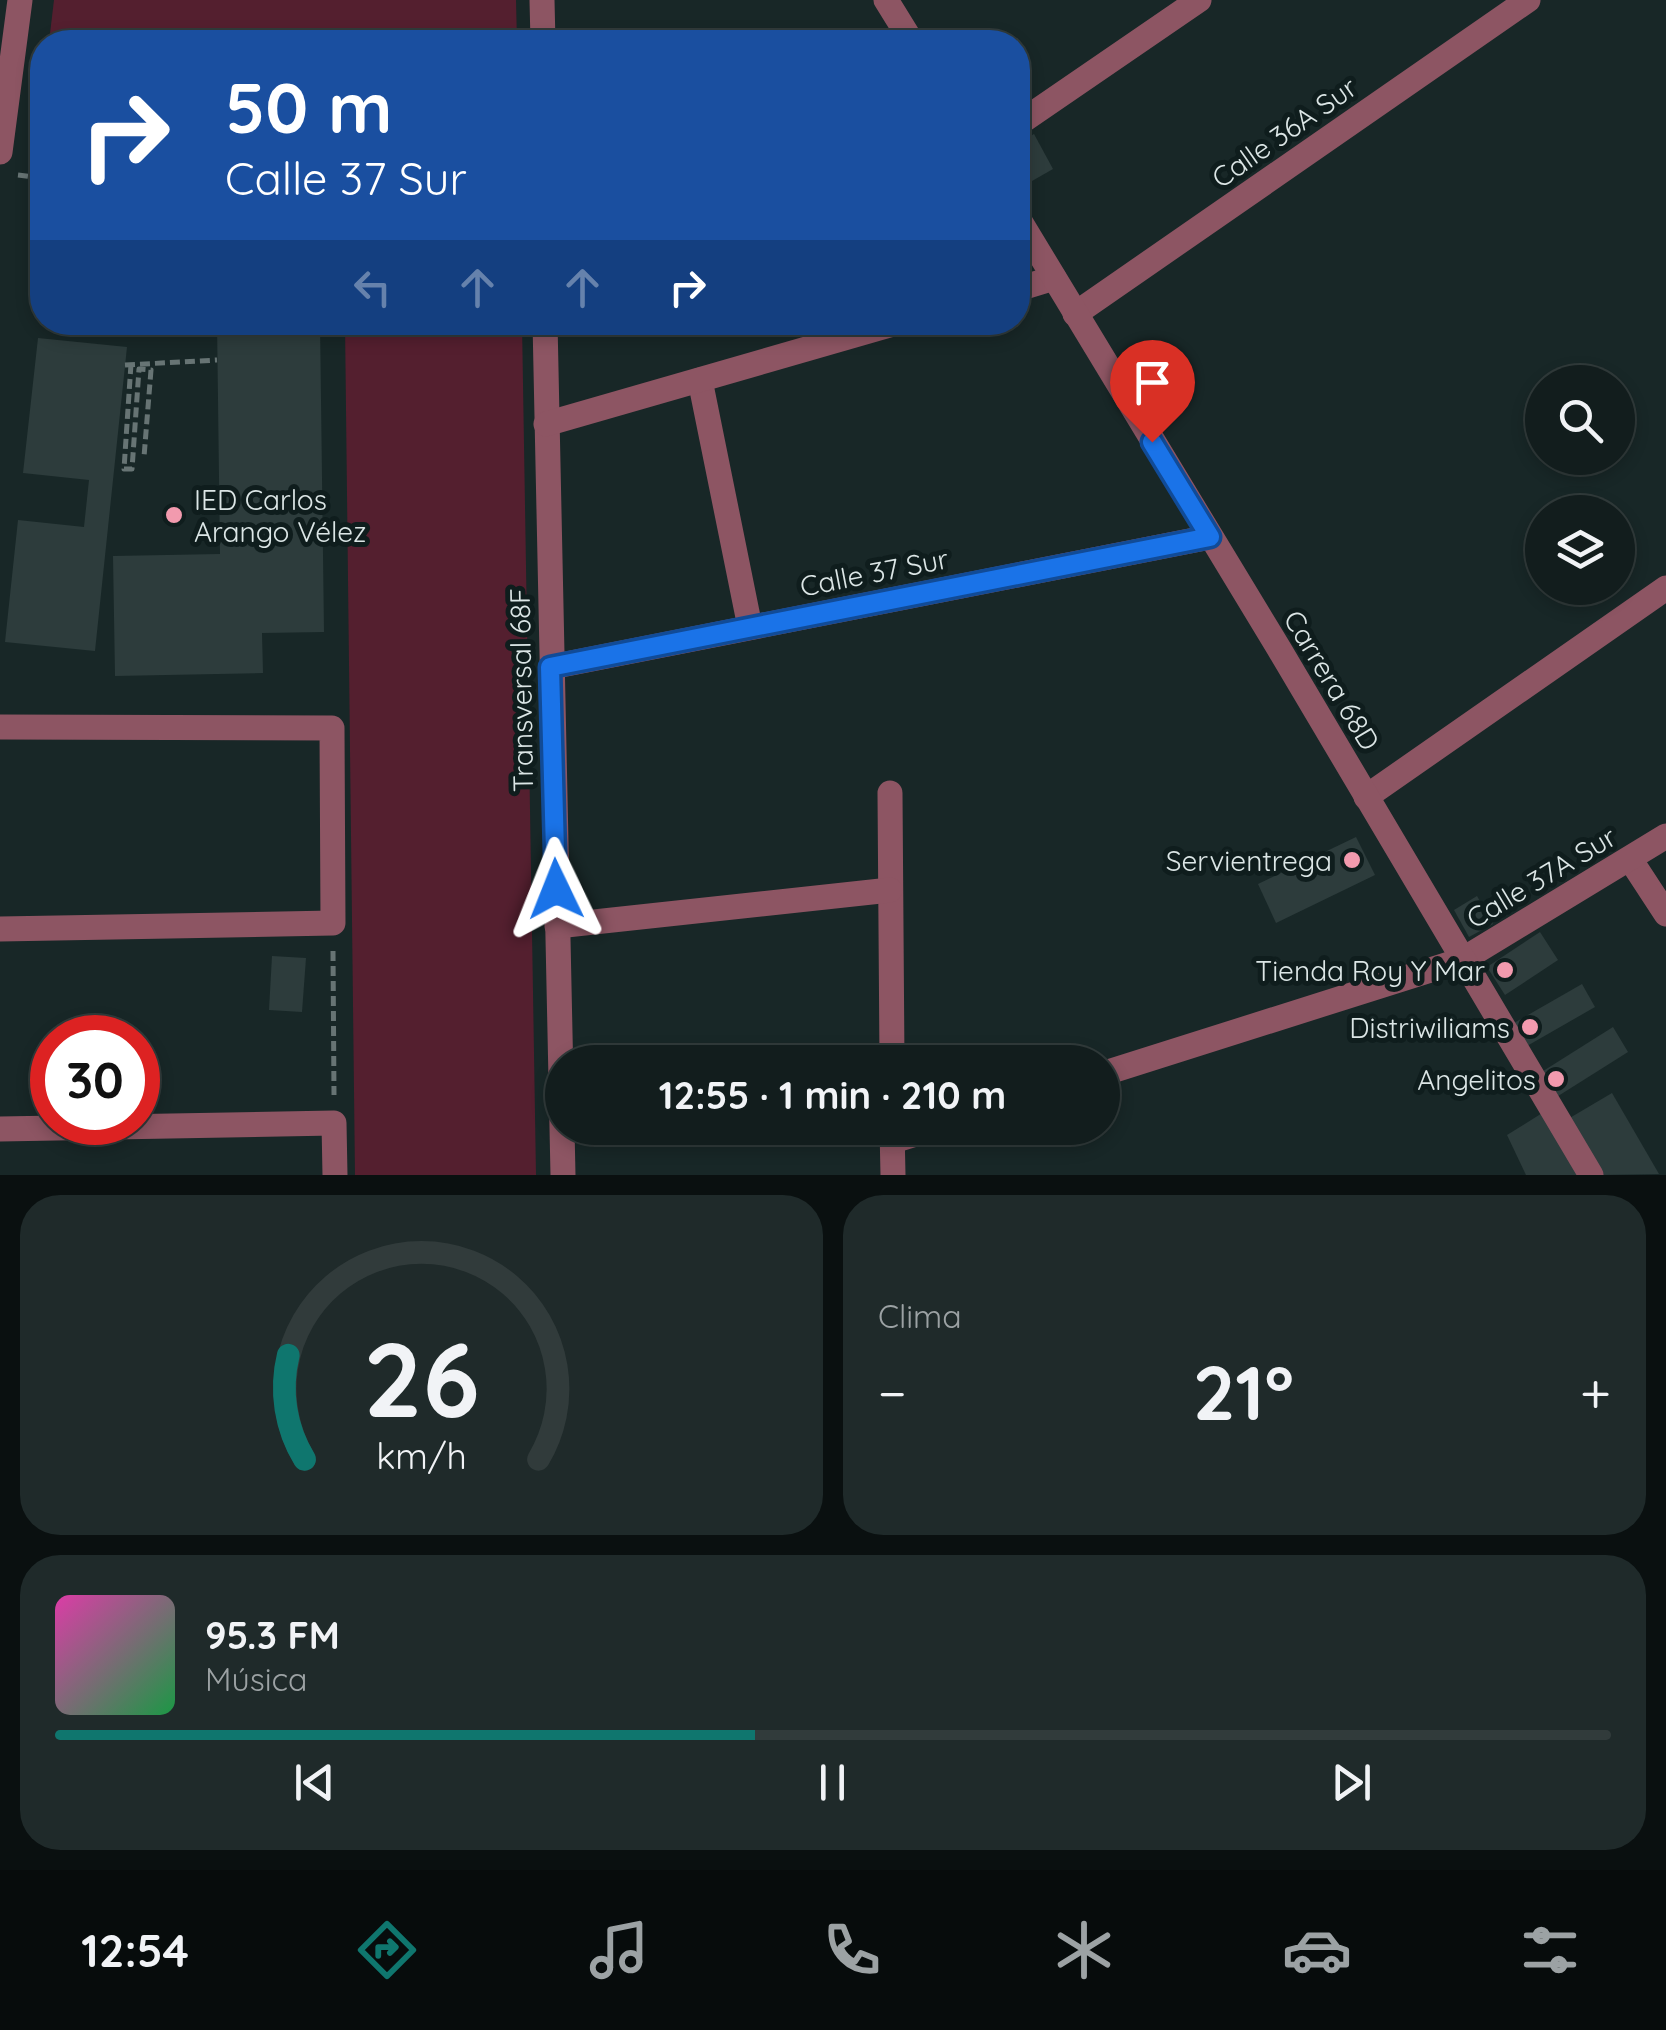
<!DOCTYPE html>
<html lang="es">
<head>
<meta charset="utf-8">
<style>
	:root { --surface:#121d1d; --page:#1f2a2a; --text:#f1f3f6; --muted:#9ca2a4; --line:#313b3b; --accent:#0f766e }
	body { margin:0; font-family:Quicksand,sans-serif; background:var(--page); color:var(--text); height:100vh; display:flex; flex-direction:column; font-size:38px; white-space:nowrap }
	* { box-sizing:border-box; margin:0 }
	p { font-size:32px; color:var(--muted) }
	.icon { flex:none; width:55px; height:55px; fill:none; stroke:currentColor; stroke-width:2; stroke-linecap:round; stroke-linejoin:round }
	.map { position:relative; height:1175px; overflow:hidden }
	.sheet { display:flex; flex-direction:column; gap:20px; padding:20px; background:#0a1010; flex:1 }
	.sheet>* { flex:none }
	.top-card { position:absolute; left:30px; top:30px; width:1000px; height:305px; border-radius:40px; box-shadow:0 5px 15px #0003,0 0 0 2px var(--line); background:#1a4fa0; color:#fff; overflow:hidden }
	.controls { position:absolute; left:1525px; top:365px; display:grid; gap:20px }
	.controls a { display:grid; place-items:center; width:110px; height:110px; border-radius:50%; background:var(--surface); box-shadow:0 5px 15px #0003,0 0 0 2px var(--line); font-size:50px }
	.speed { position:absolute; left:30px; top:1015px; display:flex; gap:20px; font-size:50px; font-weight:700; text-align:center }
	.speed>* { display:grid; place-content:center; width:130px; height:130px; border-radius:50%; background:var(--surface); box-shadow:0 5px 15px #0003,0 0 0 2px var(--line); line-height:1 }
	.speed .limit { border:15px solid #d22; background:#fff; color:#111 }
	.pin { position:absolute; display:grid; place-items:center; width:85px; height:85px; color:#fff; margin:-102px -42px; border-radius:50% 50% 50% 0; rotate:-45deg; box-shadow:0 0 10px #0007 }
	.pin .icon { rotate:45deg }
	.me { position:absolute; width:110px; margin:-55px; rotate:358deg; stroke-linejoin:round; filter:drop-shadow(0 0 8px #0008) }
	.turn { display:flex; align-items:center; gap:35px; height:210px; padding:0 30px; font-size:45px }
	.turn .icon { width:130px; height:130px; stroke-width:2.5 }
	.turn b { display:block; font-size:70px; line-height:85px }
	.lanes { display:flex; align-items:center; height:95px; padding:0 30px; background:#0003; justify-content:center; gap:50px; direction:ltr }
	.lanes .off { opacity:.35 }
	.big { font-size:75px; font-weight:700; line-height:1.1 }
	.sheet .card { flex:1; display:flex; flex-direction:column; justify-content:center; gap:15px; min-width:0; padding:0 35px; border-radius:40px; background:var(--page) }
	.sheet .dial { align-items:center; gap:0 }
	.dial svg { height:260px; overflow:visible; fill:none; stroke:var(--line); stroke-width:7; stroke-linecap:round; text-anchor:middle }
	.dial text { fill:var(--text); stroke:none }
	.song { display:flex; align-items:center; gap:30px }
	.cover { width:120px; height:120px; border-radius:15px; background:linear-gradient(135deg,hsl(320 70% 55%),hsl(140 70% 35%)) }
	.played { height:10px; border-radius:5px; background:linear-gradient(90deg,var(--accent) 45%,var(--line) 45%) }
	.keys { display:flex; justify-content:space-around; direction:ltr }
	.heat { display:flex; justify-content:space-between; align-items:center; font-size:55px; direction:ltr }
	.sheet .tiles { flex:1; display:grid; gap:20px; grid-template-columns:1fr 1fr }
	.card:last-child { grid-column:span 2 }
	.trip { position:absolute; left:545px; top:1045px; width:575px; height:100px; border-radius:50px; background:var(--surface); box-shadow:0 5px 15px #0003,0 0 0 2px var(--line); font-weight:700; line-height:100px; text-align:center }
	.dock { display:flex; height:160px; justify-content:space-around; align-items:center; background:#070c0c; color:var(--muted) }
	.dock .icon { width:70px; height:70px }
	.dock .current { color:var(--accent) }
	.dock b { font-size:45px; color:var(--text) }
	.map>svg:first-child { display:block }
	.green { fill:#541f2f }
	.building { fill:#2d3c3c }
	.lines { fill:none; stroke-linecap:round; stroke-linejoin:round }
	.path { stroke:#677474; stroke-width:5; stroke-dasharray:10 5; stroke-linecap:butt }
	.minor { stroke:#8d5563; stroke-width:25 }
	.tertiary { stroke:#8d5563; stroke-width:25 }
	.route-casing { stroke:#114b97; stroke-width:25 }
	.route { stroke:#1a73e8; stroke-width:18 }
	.poi-dot { fill:#f29aae; stroke:#0f1d1d; stroke-width:4 }
	.labels { text-anchor:middle; dominant-baseline:central; stroke-width:10; stroke-linejoin:round; paint-order:stroke }
	.street-label { font-size:28px; fill:#dce6e6; stroke:#0f1d1d }
	.poi-label { font-size:28px; fill:#dce6e6; stroke:#0f1d1d; text-anchor:end }
</style>
</head>
<body>
<div class="map">
<svg width="1666" height="1175" viewBox="0 0 1666 1175">
	<rect width="100%" height="100%" fill="#182727"/>
	<g class="green">
		<path d="M54,0H516L517,42H49Z"/>
		<path d="M345,323H522L536,1175H355Z"/>
	</g>
	<g class="building">
		<path d="M1034,134L1053,169L1018,189V143Z"/>
		<path d="M217,322H320L324,632L262,633L263,673L115,676L113,556L220,554Z"/>
		<path d="M38,338L127,347L95,651L5,642L18,520L84,527L89,480L23,473Z"/>
		<path d="M1356,837L1375,875L1276,923L1258,884Z"/>
		<path d="M1477,896L1493,924L1469,937L1454,910Z"/>
		<path d="M1540,932L1558,960L1505,995L1487,967Z"/>
		<path d="M272,956L306,958L302,1012L269,1010Z"/>
		<path d="M1582,984L1595,1007L1527,1046L1514,1023Z"/>
		<path d="M1613,1027L1628,1052L1555,1098L1540,1073Z"/>
		<path d="M1612,1093L1659,1174L1600,1175L1568,1119Z"/>
		<path d="M1547,1110L1577,1175H1526L1507,1135Z"/>
	</g>
	<g class="lines">
		<g class="path">
			<path d="M18,175L42,178"/>
			<path d="M131,364L124,469H132L139,369L151,370L144,457"/>
			<path d="M125,365L217,360"/>
			<path d="M333,951L334,1095"/>
		</g>
		<g class="minor">
			<path d="M542,0L543,42"/>
			<path d="M1018,124L1199,0"/>
			<path d="M1018,289L1054,278"/>
			<path d="M1075,314L1528,0"/>
			<path d="M545,322L563,1175"/>
			<path d="M700,380L750,627"/>
			<path d="M546,424L900,322"/>
			<path d="M551,667L1210,537"/>
			<path d="M0,727L332,728L333,923L0,929"/>
			<path d="M890,793L892,1062"/>
			<path d="M1366,797L1666,588"/>
			<path d="M1630,859L1666,914"/>
			<path d="M557,926L890,890"/>
			<path d="M1102,1074L1462,960L1666,836"/>
			<path d="M892,1128L893,1175"/>
			<path d="M0,1129L334,1123L335,1175"/>
			<path d="M893,1141L935,1128"/>
		</g>
		<g class="tertiary">
			<path d="M886,0L912,42"/>
			<path d="M0,152L20,0"/>
			<path d="M1018,218L1278,647L1591,1175"/>
		</g>
	</g>
	<g class="lines">
		<defs>
			<path id="route" d="M556,889L550,667L1210,537L1152,442"/>
		</defs>
		<use href="#route" class="route-casing"/>
		<use href="#route" class="route"/>
	</g>
	<g class="poi-dot">
		<circle cx="174" cy="515" r="10"/>
		<circle cx="1352" cy="860" r="10"/>
		<circle cx="1505" cy="970" r="10"/>
		<circle cx="1530" cy="1027" r="10"/>
		<circle cx="1556" cy="1079" r="10"/>
	</g>
	<g class="labels">
		<g class="street-label">
			<text transform="translate(1284 132) rotate(-35)">Calle 36A Sur</text>
			<text transform="translate(874 572) rotate(-11)">Calle 37 Sur</text>
			<text transform="translate(1332 680) rotate(59)">Carrera 68D</text>
			<text transform="translate(521 690) rotate(-91)">Transversal 68F</text>
			<text transform="translate(1541 877) rotate(-31)">Calle 37A Sur</text>
		</g>
		<g class="poi-label">
			<text x="194" y="499" text-anchor="start">IED Carlos<tspan x="194" dy="32">Arango Vélez</tspan></text>
			<text x="1332" y="860">Servientrega</text>
			<text x="1485" y="970">Tienda Roy Y Mar</text>
			<text x="1510" y="1027">Distriwiliams</text>
			<text x="1536" y="1079">Angelitos</text>
		</g>
	</g>
</svg>
<div class="controls">
<a><svg class="icon" aria-label="search" viewBox="0 0 24 24"><circle cx="10" cy="10" r="6"/><path d="M15 15l6 6"/></svg></a>
<a><svg class="icon" aria-label="layers" viewBox="0 0 24 24"><path d="M12 4l9 5-9 5-9-5zM3 14l9 5 9-5"/></svg></a>
</div>
<div class="speed"><div class="limit">30</div></div>
<div class="pin" style="left:1152px;top:442px;background:#d93025"><svg class="icon" aria-label="arrive" viewBox="0 0 24 24"><path d="M6 21V4h12l-3 4 3 4H6"/></svg></div>
<svg class="me" style="left:556px;top:889px" viewBox="-20 -20 40 40"><path d="M0-17L14 15 0 8-14 15z" fill="#1a73e8" stroke="#fff" stroke-width="4"/></svg>
<div class="trip">12:55 · 1 min · 210 m</div>
<div class="top-card">
<div class="turn"><svg class="icon" aria-label="right" viewBox="0 0 24 24"><path d="M7 20v-9h11M14 6l5 5-5 5"/></svg><div><b>50 m</b>Calle 37 Sur</div></div>
<div class="lanes"><svg class="icon off" aria-label="left" viewBox="0 0 24 24"><path d="M17 20v-9H6M10 6l-5 5 5 5"/></svg><svg class="icon off" aria-label="ahead" viewBox="0 0 24 24"><path d="M12 20V5M6 11l6-6 6 6"/></svg><svg class="icon off" aria-label="ahead" viewBox="0 0 24 24"><path d="M12 20V5M6 11l6-6 6 6"/></svg><svg class="icon" aria-label="right" viewBox="0 0 24 24"><path d="M7 20v-9h11M14 6l5 5-5 5"/></svg></div>
</div>
</div>
<section class="sheet">
<div class="tiles">
<div class="card dial"><svg viewBox="0 0 100 80">
<path d="M14 69A42 42 0 1 1 86 69"/>
<path d="M14 69A42 42 0 0 1 9 37" stroke="#0f766e"/>
<text x="50" y="56" font-size="32" font-weight="700">26</text>
<text x="50" y="72" font-size="11">km/h</text>
</svg></div>
<div class="card"><p>Clima</p>
<div class="heat"><a>−</a><b class="big">21°</b><a>+</a></div>
</div>
<div class="card">
<div class="song"><i class="cover"></i><div><b>95.3 FM</b><p>Música</p></div></div>
<div class="played"></div>
<div class="keys"><svg class="icon" aria-label="previous" viewBox="0 0 24 24"><path d="M18 5L8 12l10 7zM5 5v14"/></svg><svg class="icon" aria-label="pause" viewBox="0 0 24 24"><path d="M8 5v14M16 5v14"/></svg><svg class="icon" aria-label="next" viewBox="0 0 24 24"><path d="M6 5l10 7-10 7zM19 5v14"/></svg></div>
</div>
</div>
</section>
<nav class="dock">
<b>12:54</b>
<svg class="icon current" aria-label="directions" viewBox="0 0 24 24"><path d="M12 3l9 9-9 9-9-9zM9 14v-3h6M13 9l2 2-2 2"/></svg>
<svg class="icon" aria-label="music" viewBox="0 0 24 24"><path d="M9 18V5l10-2v13"/><circle cx="6" cy="18" r="3"/><circle cx="16" cy="16" r="3"/></svg>
<svg class="icon" aria-label="phone" viewBox="0 0 24 24"><path d="M5 4h4l2 5-3 2q2 4 5 5l2-3 5 2v4C11 20 4 13 5 4z"/></svg>
<svg class="icon" aria-label="climate" viewBox="0 0 24 24"><path d="M12 3v18M4 7l16 10M4 17L20 7"/></svg>
<svg class="icon" aria-label="car" viewBox="0 0 24 24"><path d="M5 17H2v-5l4-1 3-4h7l3 4 3 1v5h-3M9 17h6M6 11h13"/><circle cx="7" cy="17" r="2"/><circle cx="17" cy="17" r="2"/></svg>
<svg class="icon" aria-label="filters" viewBox="0 0 24 24"><path d="M4 7h16M4 17h16"/><circle cx="9" cy="7" r="2"/><circle cx="15" cy="17" r="2"/></svg>
</nav>
</body>
</html>
